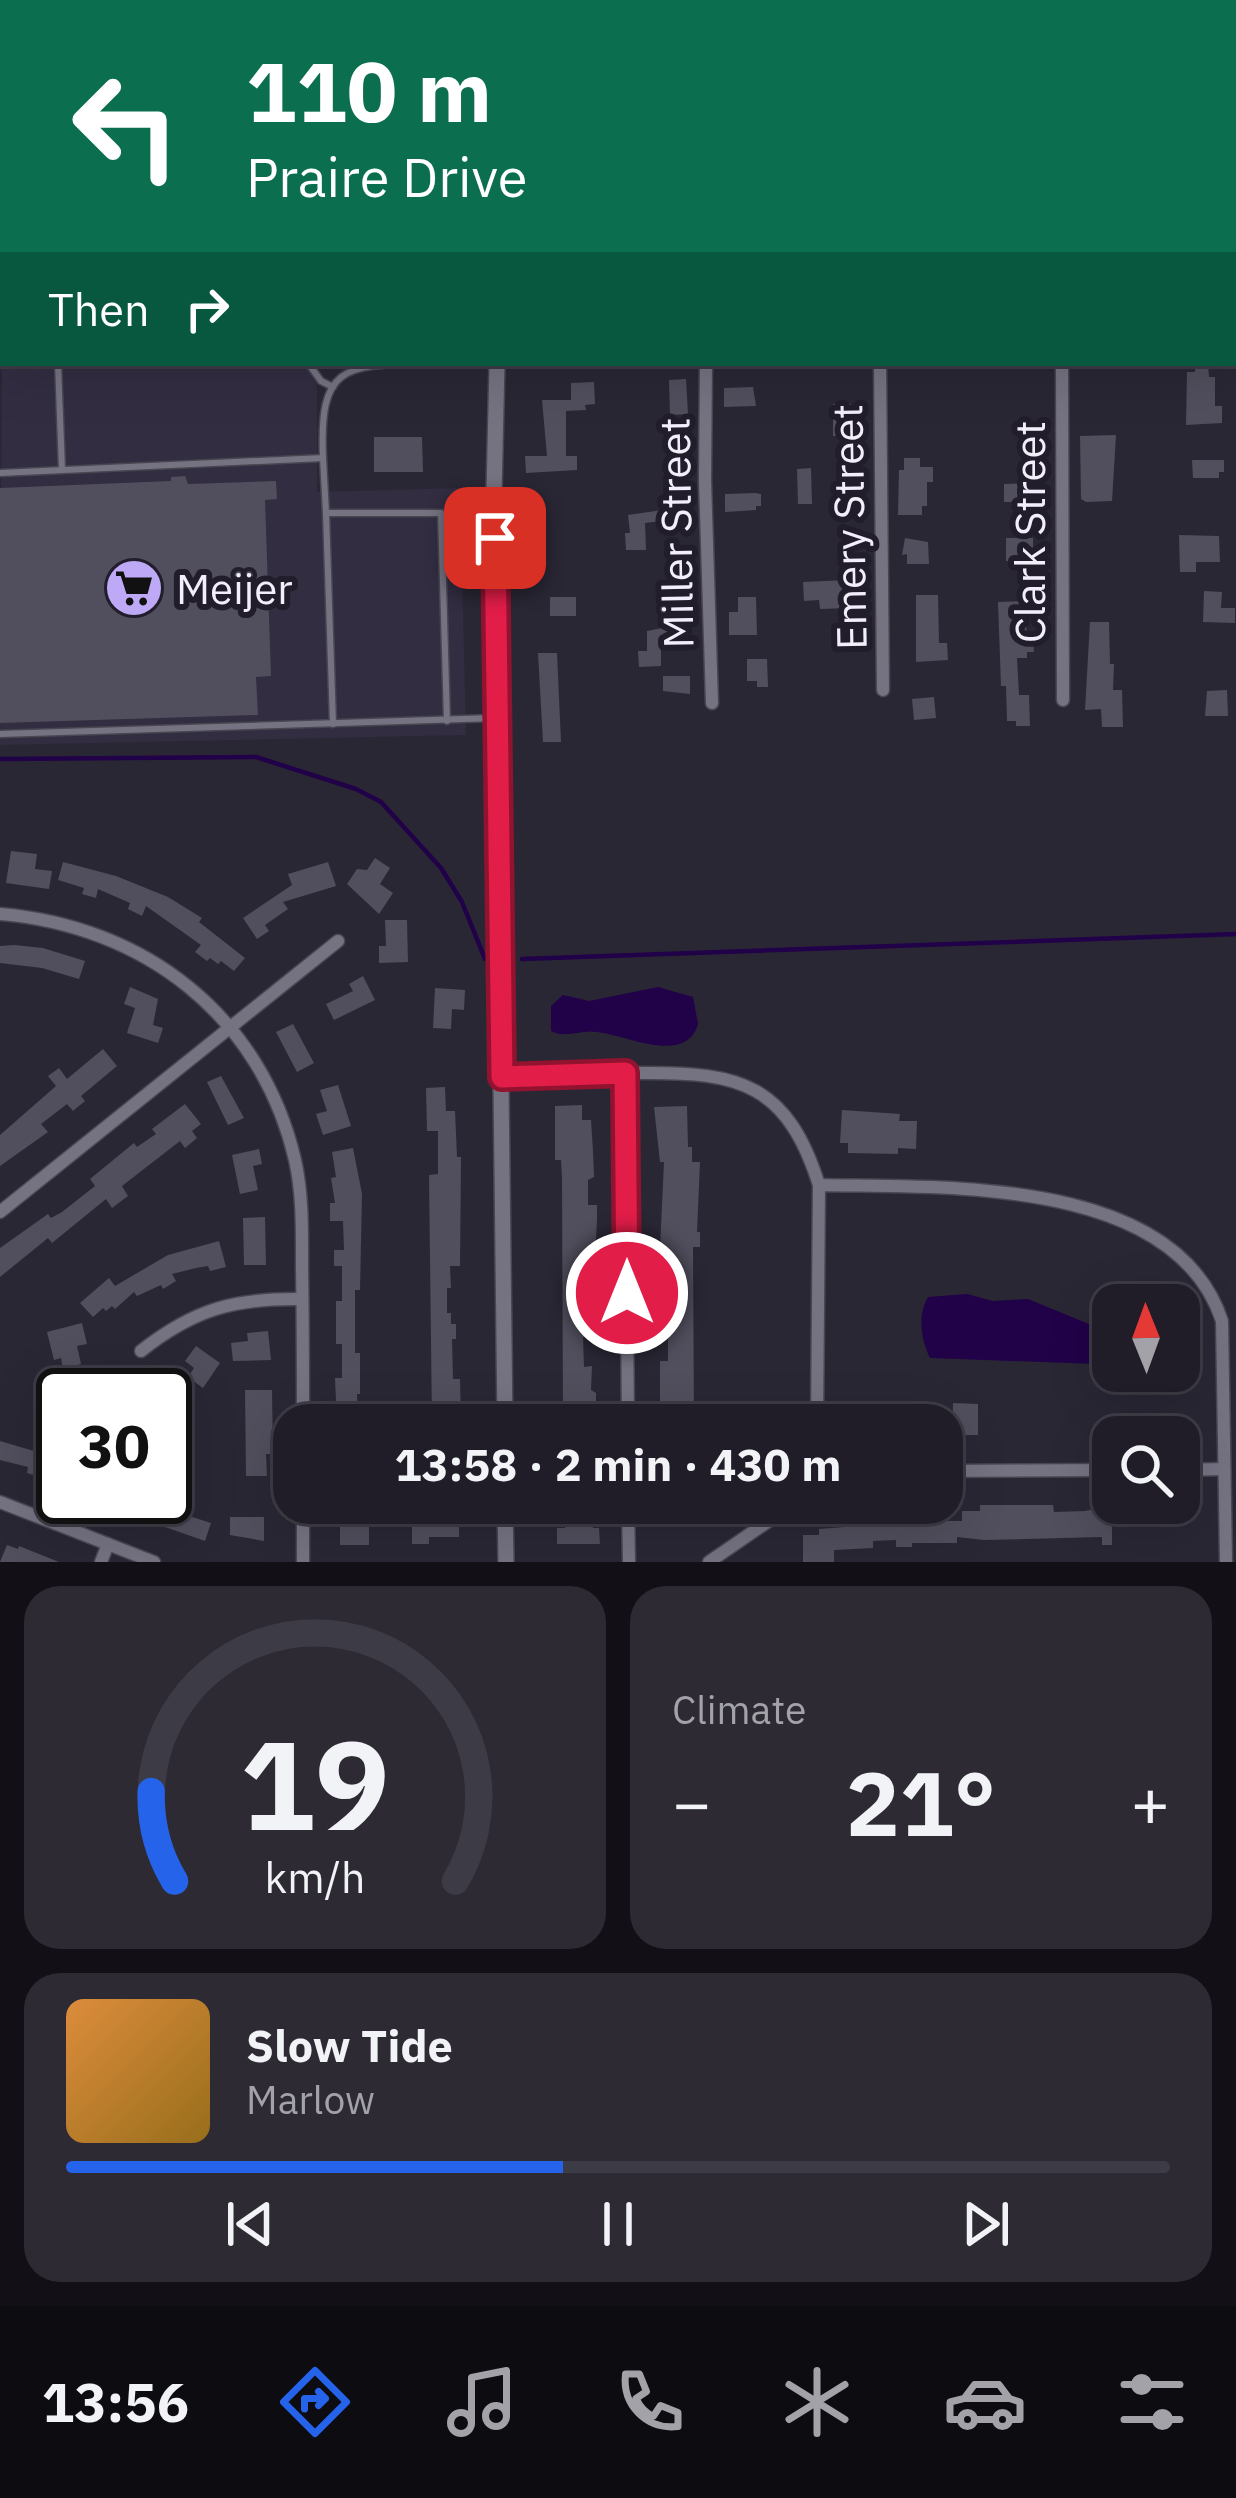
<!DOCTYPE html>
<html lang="en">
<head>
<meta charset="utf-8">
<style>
	:root { --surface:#201d28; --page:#2d2a34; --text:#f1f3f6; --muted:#a2a2a8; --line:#3d3b45; --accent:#2563eb }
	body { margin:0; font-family:"IBM Plex Sans",sans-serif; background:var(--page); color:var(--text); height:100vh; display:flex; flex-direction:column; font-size:45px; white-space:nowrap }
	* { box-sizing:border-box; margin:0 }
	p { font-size:39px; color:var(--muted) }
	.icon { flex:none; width:66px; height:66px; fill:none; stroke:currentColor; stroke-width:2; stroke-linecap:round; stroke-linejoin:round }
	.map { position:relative; height:1562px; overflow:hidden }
	.side { display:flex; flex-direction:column; gap:24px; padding:24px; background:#121016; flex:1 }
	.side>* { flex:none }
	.top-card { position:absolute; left:0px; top:0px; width:1236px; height:366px; box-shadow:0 12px 48px #0002,0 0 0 3px var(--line); background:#0b6e4f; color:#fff; overflow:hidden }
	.needle { width:78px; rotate:359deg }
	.controls { position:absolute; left:1092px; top:1284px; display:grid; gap:24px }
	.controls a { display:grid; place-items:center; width:108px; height:108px; border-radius:24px; background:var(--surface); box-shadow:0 12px 48px #0002,0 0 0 3px var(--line); font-size:60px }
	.speed { position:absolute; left:36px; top:1368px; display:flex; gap:24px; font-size:60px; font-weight:700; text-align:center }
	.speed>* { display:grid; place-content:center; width:156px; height:156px; border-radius:50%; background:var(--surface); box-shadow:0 12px 48px #0002,0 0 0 3px var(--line); line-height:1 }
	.speed .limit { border:6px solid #111; border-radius:18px; background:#fff; color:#111 }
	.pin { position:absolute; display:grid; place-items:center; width:102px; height:102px; color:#fff; margin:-51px; border-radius:24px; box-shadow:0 6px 18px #0006 }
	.me { position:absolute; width:132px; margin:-66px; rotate:0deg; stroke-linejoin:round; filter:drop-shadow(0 0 9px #0008) }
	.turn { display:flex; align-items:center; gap:42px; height:252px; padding:0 48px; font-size:54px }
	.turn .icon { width:156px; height:156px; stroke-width:2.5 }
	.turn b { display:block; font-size:84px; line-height:102px }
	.then { display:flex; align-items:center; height:114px; padding:0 48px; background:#0003; gap:24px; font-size:45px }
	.big { font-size:90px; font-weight:800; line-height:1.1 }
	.side .card { flex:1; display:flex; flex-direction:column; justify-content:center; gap:18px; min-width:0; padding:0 42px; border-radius:36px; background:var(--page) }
	.side .dial { align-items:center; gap:0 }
	.dial svg { height:312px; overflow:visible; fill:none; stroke:var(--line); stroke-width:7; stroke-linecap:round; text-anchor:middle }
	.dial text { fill:var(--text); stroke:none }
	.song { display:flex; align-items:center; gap:36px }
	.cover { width:144px; height:144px; border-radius:18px; background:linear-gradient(135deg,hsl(30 70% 55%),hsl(40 70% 35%)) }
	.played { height:12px; border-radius:6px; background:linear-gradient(90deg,var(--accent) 45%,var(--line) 45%) }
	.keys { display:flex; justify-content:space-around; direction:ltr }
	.heat { display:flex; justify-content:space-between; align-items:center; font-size:66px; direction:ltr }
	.side .tiles { flex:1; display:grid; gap:24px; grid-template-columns:1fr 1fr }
	.card:last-child { grid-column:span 2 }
	.trip { position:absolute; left:273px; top:1404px; width:690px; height:120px; border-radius:36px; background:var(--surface); box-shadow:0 12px 48px #0002,0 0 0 3px var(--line); font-weight:800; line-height:120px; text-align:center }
	.tab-bar { display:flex; height:192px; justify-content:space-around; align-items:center; background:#0d0c10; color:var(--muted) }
	.tab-bar .icon { width:84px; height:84px }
	.tab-bar .current { color:var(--accent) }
	.tab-bar b { font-size:54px; color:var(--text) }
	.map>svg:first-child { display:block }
	.built { fill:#322d41 }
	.water { fill:#210148 }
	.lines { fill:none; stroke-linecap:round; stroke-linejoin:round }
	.stream { stroke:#210148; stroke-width:4.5 }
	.building { fill:#514e5d }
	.service-casing { stroke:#484651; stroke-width:9 }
	.minor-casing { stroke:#484651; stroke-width:15 }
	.tertiary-casing { stroke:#484651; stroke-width:18 }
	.primary-casing { stroke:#484651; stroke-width:24 }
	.service { stroke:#757282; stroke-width:6 }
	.minor { stroke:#757282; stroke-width:12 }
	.tertiary { stroke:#757282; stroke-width:15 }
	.primary { stroke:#8c77c0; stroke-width:21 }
	.route-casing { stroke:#92132f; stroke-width:30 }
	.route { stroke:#e11d48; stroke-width:21 }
	.labels { text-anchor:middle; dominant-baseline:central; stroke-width:12; stroke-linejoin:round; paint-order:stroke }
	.street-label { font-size:42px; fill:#f1eff9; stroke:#211d2b }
	.poi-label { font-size:42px; fill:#f1eff9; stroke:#211d2b; text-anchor:start }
</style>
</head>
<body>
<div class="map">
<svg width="1236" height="1562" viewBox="0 0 1236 1562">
	<rect width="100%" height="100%" fill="#2a2735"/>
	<path class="built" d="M3,94V363H317V492L460,488L466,735L0,745Z"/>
	<g class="water">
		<path d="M658,987L693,997L698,1024C686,1066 626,1035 597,1032C580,1029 567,1039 551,1031V1006L563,995L589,1001Z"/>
		<path d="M967,1294L993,1301L1028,1299L1101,1329C1108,1345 1108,1352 1096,1364L930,1358C921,1339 917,1316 928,1297Z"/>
	</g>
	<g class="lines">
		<g class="stream">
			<path d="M0,759L256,757L356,789L381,802L441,868L462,902L485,959"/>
			<path d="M522,959L1236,934"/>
		</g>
	</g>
	<g class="building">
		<path d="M1195,364H1208L1209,377H1215V406H1222V423L1186,425L1187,372H1195Z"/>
		<path d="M686,379L688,414L670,415L669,380Z"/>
		<path d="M594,382L595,404L585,405L586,410L566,411V456H577V470L526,473L525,456H547L542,400H571V383Z"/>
		<path d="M753,387L756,406L724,407V388Z"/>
		<rect x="833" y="404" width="18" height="32"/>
		<path d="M1116,435L1112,501L1086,502L1081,499L1080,436Z"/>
		<path d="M374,437H422L423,472H374Z"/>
		<path d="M904,458H920V467H933V482H927V506H922V515H898L899,470H904Z"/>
		<path d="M1192,460H1224V472H1219V478H1193Z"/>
		<path d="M811,468L812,504H798L797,469Z"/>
		<path d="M185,476L188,484L276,481L277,499L265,500L271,676L256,677L258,715L0,723V488L171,481V477Z"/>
		<path d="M1040,483V502H1004V484Z"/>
		<path d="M755,493L761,494V506H756V510L725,512V494Z"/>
		<path d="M676,508L678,519L645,523L646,550H626L625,533H630L628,515Z"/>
		<path d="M1179,535L1219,536L1220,562H1196V572H1180Z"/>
		<path d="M905,538L928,542L929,564H907V554L902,555Z"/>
		<path d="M1006,538H1033V562L1006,561Z"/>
		<path d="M847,580L849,608L820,609L819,600L804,601L803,582Z"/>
		<path d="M677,585L682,589L681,642L661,643V666L639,667L638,651H647V631L662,628L659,587Z"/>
		<path d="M1204,591L1222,592L1221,608H1235V623L1203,622Z"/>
		<path d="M916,595H938L939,643H947L948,660L916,662Z"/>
		<rect x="550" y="597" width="26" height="19"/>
		<path d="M738,597H756L757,635H729V612H738Z"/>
		<path d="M1025,601L1027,640H1033L1034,652H1027V658H1017L1019,695H1029L1030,726H1016V721H1007L1006,686H1001L998,602Z"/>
		<path d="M1090,622H1109L1110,664H1114L1113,690H1122L1123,727H1102L1101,709L1085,710Z"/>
		<path d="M538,653H557L561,742H543Z"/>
		<path d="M747,659H767L768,687H757V681H747Z"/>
		<path d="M663,676H690V694L663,691Z"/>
		<path d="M1227,690L1228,716H1205L1207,691Z"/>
		<path d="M934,697L936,718L914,720L912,699Z"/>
		<path d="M11,851L37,854L35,869L52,871L49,889L6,883Z"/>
		<path d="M375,858L390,868L380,884L393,893L379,914L347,884L357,869L367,870Z"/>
		<path d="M63,862L116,876L168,897L202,918L199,922L245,958L234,971L221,961L218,964L210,958L207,961L195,952L201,945L146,906L142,916L128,909L130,903L98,889L96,898L82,894L84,888L58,880Z"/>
		<path d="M328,862L336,886L283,902L288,909L265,925L269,931L257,939L243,918L292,885L288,874Z"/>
		<path d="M385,920H407L408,962L379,963V946H386Z"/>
		<path d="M14,945L43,948L85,961L79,979L42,968L0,963V946Z"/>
		<path d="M363,976L375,1000L334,1020L326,1004L353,991L349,984Z"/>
		<path d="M130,987L158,999L153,1025L163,1028L158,1043L127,1033L135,1008L124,1004Z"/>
		<path d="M435,988L465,990L464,1010L452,1009L451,1029L433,1028Z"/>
		<path d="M293,1024L314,1063L297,1072L276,1032Z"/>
		<path d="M103,1049L117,1066L81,1096L85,1101L73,1111L67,1104L41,1124L48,1132L0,1166V1135L56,1086L48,1076L59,1068L67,1079Z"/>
		<path d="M221,1076L244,1118L228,1125L207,1082Z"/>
		<path d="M338,1085L351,1126L323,1135L316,1114L327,1111L320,1090Z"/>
		<path d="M445,1087L446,1111H455L457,1157H461L460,1266H450L451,1288H447V1313H451V1324H456V1339H452L453,1379H460L461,1422L432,1425L429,1175L438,1174V1131H427L426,1088Z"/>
		<path d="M185,1104L201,1124L192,1131L197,1138L185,1148L180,1141L122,1186L128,1196L112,1208L106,1199L52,1243L48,1238L0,1277V1248L48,1214L51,1218L62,1212L95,1186L90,1179L134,1143L137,1147L156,1134L152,1129Z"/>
		<path d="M582,1105V1120H591L593,1151L594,1177L588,1180V1205H597V1220L595,1258H589V1286H597V1300L596,1337H583L584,1367L592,1366L591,1390L596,1393V1419H563L562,1178L561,1160H555V1106Z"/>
		<path d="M687,1106L688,1147H692V1162H700L697,1232H700V1247H693L694,1425H668V1417H660V1361H668V1334H661L662,1277H666L667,1248H660L664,1162H660L654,1107Z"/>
		<path d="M842,1110L900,1114L899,1121H917L916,1149L898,1148V1154L848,1153V1143H840Z"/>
		<path d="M353,1148L362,1194L360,1290H355V1353H360V1394H357L358,1425H337L335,1378H342V1344H336V1301H342V1266H334V1250H344L343,1221H330V1203H335L331,1178L336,1177L332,1152Z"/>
		<path d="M259,1149L262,1164L253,1166L258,1190L240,1194L232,1155Z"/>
		<path d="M265,1217L266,1265H244L243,1218Z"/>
		<path d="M219,1241L226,1267L210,1271L208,1266L196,1268L172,1274L176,1281L163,1289L161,1285L137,1296L134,1292L115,1309L112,1306L106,1311L103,1308L93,1317L80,1303L109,1278L115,1286L168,1255Z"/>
		<path d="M82,1323L87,1344L77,1346L81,1364L63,1369L61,1358L54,1360L47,1332Z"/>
		<path d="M268,1331L271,1360L233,1361L231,1343L248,1341L247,1333Z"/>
		<path d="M196,1346L220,1363L203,1388L188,1377L194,1368L185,1361Z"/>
		<path d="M95,1368L105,1376L107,1374L128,1395H97L82,1383Z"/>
		<path d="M169,1383L174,1405L185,1402L188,1418L165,1424V1384Z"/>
		<path d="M245,1390H272L273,1454H266L267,1476H246Z"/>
		<path d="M953,1403L978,1404V1435H952Z"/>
		<path d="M39,1436L63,1444V1475L48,1473L46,1479L27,1473L28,1467L0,1460V1441L34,1451Z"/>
		<path d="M80,1497H156L164,1500L161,1507L211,1523L205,1541L165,1527L167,1523L144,1514L142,1517L136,1515L134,1520Z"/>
		<path d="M1099,1502H1112V1545H1102V1537L984,1540L957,1537V1543H912V1547H896V1540L873,1541V1548L834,1550V1562H803V1535H819V1529L858,1526L857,1512H896V1506H938V1521H962V1511H980V1505H1053L1054,1512L1085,1511L1099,1508Z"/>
		<path d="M459,1509V1537H429V1544H412V1517H433V1510Z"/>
		<path d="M565,1511H590L593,1528H599L600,1544H557V1528H565Z"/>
		<path d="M230,1517H264V1541L230,1535Z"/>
		<rect x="340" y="1524" width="29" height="21"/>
		<path d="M7,1545L18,1549L19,1546L59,1562H0Z"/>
	</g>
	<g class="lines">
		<defs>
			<g id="service">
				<path d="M32,0V3"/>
				<path d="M240,0V3"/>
				<path d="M409,0V3"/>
				<path d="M0,211L3,210"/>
				<path d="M58,363L62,470"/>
				<path d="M308,363L321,381L333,387"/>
				<path d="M323,458L326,513H441L447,721"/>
				<path d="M0,473L323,458C319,367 342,365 424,363"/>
				<path d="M326,513L333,724"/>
				<path d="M0,734L494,718"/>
			</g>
			<g id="minor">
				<path d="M876,0V3"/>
				<path d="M1057,0V3"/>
				<path d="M1233,346H1236"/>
				<path d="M706,363L705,480L712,703"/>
				<path d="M880,363L883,690"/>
				<path d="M1062,363L1063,700"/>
				<path d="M0,914C144,926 261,1015 295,1160C303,1195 302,1233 302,1269C303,1321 303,1373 303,1425"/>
				<path d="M625,1073L628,1425"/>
				<path d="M502,1077C549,1075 596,1073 642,1073C740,1072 787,1084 819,1185L817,1425"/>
				<path d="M819,1185C941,1188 1174,1175 1222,1321L1226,1562"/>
				<path d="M0,1212L338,941"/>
				<path d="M141,1351C194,1309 235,1298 302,1299"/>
				<path d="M1179,1470L1224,1469"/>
				<path d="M942,1471L1113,1470"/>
				<path d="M0,1502L154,1562"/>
				<path d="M303,1503V1562"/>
				<path d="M628,1503L629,1562"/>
				<path d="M101,1562L108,1544"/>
				<path d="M709,1562L795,1503"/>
			</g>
			<g id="tertiary">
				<path d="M498,0V3"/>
				<path d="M497,363L494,493L505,1425"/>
				<path d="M505,1503L506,1562"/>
			</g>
			<g id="primary">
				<path d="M1233,12H1236"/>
				<path d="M0,42L3,41"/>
			</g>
		</defs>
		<use href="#service" class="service-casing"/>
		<use href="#minor" class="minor-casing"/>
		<use href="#tertiary" class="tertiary-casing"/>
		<use href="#primary" class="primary-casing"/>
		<use href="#service" class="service"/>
		<use href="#minor" class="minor"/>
		<use href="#tertiary" class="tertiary"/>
		<use href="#primary" class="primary"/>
	</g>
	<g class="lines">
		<defs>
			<path id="route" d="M495,538L502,1077L625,1073L627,1293"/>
		</defs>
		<use href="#route" class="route-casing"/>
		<use href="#route" class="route"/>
	</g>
	<defs>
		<symbol id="supermarket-disc" viewBox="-11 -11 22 22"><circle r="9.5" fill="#bda9f5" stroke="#211d2b"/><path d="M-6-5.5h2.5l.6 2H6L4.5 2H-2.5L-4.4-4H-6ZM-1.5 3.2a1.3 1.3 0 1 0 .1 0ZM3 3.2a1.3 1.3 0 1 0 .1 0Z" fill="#111"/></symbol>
	</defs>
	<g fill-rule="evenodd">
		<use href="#supermarket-disc" x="101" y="555" width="66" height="66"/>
	</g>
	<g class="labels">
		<g class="street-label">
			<text transform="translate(849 527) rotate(-91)">Emery Street</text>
			<text transform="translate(1029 532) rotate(-90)">Clark Street</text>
			<text transform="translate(676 533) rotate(-91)">Miller Street</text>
		</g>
		<g class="poi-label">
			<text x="176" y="588">Meijer</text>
		</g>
	</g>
</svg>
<div class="controls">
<a><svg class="needle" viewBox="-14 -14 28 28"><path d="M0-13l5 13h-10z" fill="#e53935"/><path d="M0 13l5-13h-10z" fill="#a2a2a8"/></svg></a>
<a><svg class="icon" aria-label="search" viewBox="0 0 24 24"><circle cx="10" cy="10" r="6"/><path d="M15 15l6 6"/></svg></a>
</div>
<div class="speed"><div class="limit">30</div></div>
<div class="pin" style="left:495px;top:538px;background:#d93025"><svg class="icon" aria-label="arrive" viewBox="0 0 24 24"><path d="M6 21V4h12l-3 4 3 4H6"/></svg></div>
<svg class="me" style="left:627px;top:1293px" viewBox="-20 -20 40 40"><circle r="17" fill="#e11d48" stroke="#fff" stroke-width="3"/><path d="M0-11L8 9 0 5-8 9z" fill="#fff"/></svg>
<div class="trip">13:58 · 2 min · 430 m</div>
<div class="top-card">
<div class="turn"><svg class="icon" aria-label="left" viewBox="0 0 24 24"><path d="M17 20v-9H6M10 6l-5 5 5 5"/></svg><div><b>110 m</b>Praire Drive</div></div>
<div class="then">Then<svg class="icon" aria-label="right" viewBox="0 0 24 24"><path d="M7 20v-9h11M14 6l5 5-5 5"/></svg></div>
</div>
</div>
<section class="side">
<div class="tiles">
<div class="card dial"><svg viewBox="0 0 100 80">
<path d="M14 69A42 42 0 1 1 86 69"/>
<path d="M14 69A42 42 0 0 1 8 46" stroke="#2563eb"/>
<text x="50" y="56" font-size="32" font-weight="700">19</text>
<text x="50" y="72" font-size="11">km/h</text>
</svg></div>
<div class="card"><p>Climate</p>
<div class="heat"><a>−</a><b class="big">21°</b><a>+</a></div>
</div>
<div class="card">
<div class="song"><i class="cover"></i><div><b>Slow Tide</b><p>Marlow</p></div></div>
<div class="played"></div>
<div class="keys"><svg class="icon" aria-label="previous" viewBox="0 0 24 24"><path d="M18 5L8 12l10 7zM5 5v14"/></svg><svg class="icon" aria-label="pause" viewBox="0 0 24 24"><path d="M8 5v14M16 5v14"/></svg><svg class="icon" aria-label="next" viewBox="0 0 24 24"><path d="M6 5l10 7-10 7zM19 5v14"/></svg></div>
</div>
</div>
</section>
<nav class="tab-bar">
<b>13:56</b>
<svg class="icon current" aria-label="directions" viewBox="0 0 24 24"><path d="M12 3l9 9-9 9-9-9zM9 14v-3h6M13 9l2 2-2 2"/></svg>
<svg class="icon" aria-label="music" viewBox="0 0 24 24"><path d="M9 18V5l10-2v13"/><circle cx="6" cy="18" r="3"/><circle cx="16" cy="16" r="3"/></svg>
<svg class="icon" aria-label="phone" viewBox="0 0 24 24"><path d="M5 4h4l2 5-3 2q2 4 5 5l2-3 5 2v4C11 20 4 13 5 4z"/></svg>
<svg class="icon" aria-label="climate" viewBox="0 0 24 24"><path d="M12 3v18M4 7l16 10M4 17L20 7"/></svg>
<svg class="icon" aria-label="car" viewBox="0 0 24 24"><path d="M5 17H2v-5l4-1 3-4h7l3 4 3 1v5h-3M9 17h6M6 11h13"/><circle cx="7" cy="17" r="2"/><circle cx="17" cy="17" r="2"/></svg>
<svg class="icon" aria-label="filters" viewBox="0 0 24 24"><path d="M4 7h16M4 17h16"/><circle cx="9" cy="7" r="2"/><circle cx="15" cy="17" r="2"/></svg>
</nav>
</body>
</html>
